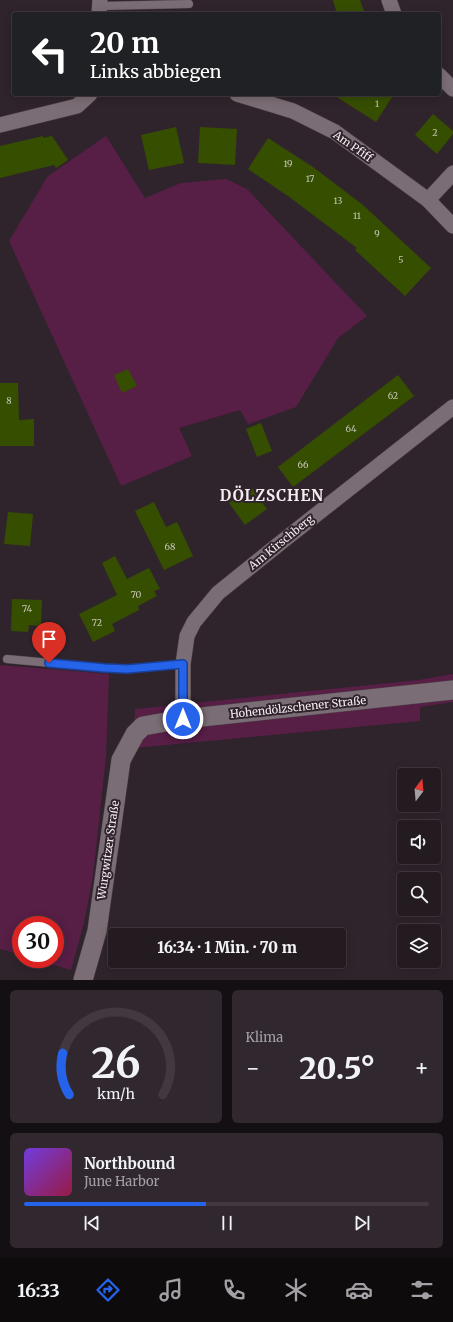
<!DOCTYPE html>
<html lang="de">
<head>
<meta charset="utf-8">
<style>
	:root { --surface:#241b21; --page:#30282e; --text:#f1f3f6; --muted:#a3a1a5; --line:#41393f; --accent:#2563eb }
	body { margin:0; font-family:Merriweather,serif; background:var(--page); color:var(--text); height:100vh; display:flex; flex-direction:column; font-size:15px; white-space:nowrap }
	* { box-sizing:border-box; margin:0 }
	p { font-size:13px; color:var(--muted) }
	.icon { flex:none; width:22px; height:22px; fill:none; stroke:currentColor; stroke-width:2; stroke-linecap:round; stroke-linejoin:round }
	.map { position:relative; height:980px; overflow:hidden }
	.sheet { display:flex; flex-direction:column; gap:10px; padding:10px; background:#140f12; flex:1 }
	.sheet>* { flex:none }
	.hud { position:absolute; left:12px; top:12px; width:429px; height:84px; border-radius:4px; box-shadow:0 2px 10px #0003,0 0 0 1px var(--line); background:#202124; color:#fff; overflow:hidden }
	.needle { width:26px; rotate:16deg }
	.fabs { position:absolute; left:397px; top:768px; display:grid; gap:8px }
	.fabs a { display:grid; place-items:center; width:44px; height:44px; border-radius:4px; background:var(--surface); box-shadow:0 2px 10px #0003,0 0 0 1px var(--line); font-size:20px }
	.speed { position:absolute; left:12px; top:916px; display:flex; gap:8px; font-size:20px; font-weight:700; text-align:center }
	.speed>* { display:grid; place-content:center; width:52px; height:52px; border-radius:50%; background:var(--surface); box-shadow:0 2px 10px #0003,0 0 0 1px var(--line); line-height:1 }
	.speed .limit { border:6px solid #d22; background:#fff; color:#111 }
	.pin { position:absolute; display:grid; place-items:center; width:34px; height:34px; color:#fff; margin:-41px -17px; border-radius:50% 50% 50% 0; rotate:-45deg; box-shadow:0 0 4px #0007 }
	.pin .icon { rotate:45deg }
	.me { position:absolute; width:44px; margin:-22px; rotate:0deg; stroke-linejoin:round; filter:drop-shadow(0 0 3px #0008) }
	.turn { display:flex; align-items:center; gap:14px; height:84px; padding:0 12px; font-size:18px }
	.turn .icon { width:52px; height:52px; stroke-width:2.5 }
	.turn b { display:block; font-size:28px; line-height:34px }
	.big { font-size:30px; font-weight:800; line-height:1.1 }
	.sheet .tile { flex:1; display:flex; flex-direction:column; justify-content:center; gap:6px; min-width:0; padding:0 14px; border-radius:6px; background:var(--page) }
	.sheet .dial { align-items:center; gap:0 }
	.dial svg { height:104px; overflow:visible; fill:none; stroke:var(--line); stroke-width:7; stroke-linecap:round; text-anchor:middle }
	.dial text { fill:var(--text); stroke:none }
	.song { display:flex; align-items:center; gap:12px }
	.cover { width:48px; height:48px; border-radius:6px; background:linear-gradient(135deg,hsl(260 70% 55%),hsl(340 70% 35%)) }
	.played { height:4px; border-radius:2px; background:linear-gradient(90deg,var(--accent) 45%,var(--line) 45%) }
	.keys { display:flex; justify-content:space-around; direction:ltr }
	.heat { display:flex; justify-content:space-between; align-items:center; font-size:22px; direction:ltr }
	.sheet .tiles { flex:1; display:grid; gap:10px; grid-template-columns:1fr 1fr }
	.tile:last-child { grid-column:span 2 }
	.trip { position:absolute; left:108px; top:928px; width:238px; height:40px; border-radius:4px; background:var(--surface); box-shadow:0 2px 10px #0003,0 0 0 1px var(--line); font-weight:800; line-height:40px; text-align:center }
	.dock { display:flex; height:64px; justify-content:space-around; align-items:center; background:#0e0b0d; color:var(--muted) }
	.dock .icon { width:28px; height:28px }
	.dock .active { color:var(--accent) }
	.dock b { font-size:18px; color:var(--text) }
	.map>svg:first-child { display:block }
	.green { fill:#571e46 }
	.building { fill:#364e00 }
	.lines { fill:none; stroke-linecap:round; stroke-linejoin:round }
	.service-casing { stroke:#4d4349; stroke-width:9 }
	.minor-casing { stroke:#4d4349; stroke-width:16 }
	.tertiary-casing { stroke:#4d4349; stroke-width:20 }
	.service { stroke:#7b6d75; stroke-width:8 }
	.minor { stroke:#7b6d75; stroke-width:15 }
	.tertiary { stroke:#7b6d75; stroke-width:19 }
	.route-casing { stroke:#184099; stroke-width:10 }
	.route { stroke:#2563eb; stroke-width:7 }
	.labels { text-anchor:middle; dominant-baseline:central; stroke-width:4; stroke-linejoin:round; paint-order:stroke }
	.number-label { font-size:9px; fill:#c5c5b6 }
	.street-label { font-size:11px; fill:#f5edf2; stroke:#30242c }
	.district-label { font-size:15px; font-weight:bold; letter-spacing:1px; fill:#f5edf2; stroke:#30242c }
</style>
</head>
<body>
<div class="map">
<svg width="453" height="980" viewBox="0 0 453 980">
	<rect width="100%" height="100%" fill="#30242c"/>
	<g class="green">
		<path d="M106,136L145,198L181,183L226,179L247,189L367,316L338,338L296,407L248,424L240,410L179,428L192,456L121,486L9,241L48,176Z"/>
		<path d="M0,665L109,674L106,757L93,876L84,923L71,970L33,959H55V925H21V955L0,949Z"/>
		<path d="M453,674V702L420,707V721L134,748L135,709L419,680Z"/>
	</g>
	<g class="building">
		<path d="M333,0H360L365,14H337Z"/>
		<path d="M332,94H394L376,122Z"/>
		<path d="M433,114L453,131V134L437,154L415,135Z"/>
		<path d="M176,127L184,163L149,170L141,135Z"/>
		<path d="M200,127L237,129L235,165L198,163Z"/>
		<path d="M43,136V138L52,136L68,160L56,168L54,165L0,178V146Z"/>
		<path d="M268,138L313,167L363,205L431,268L405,296L355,250L357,248L288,196L248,169Z"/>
		<path d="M128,369L137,386L122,393L114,375Z"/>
		<path d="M398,375L414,396L293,487L278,467Z"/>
		<path d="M0,383H18L19,420L34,419V446H0Z"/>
		<path d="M261,423L272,451L257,457L246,429Z"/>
		<path d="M251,487L267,509L245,525L229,503Z"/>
		<path d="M154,502L166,527L177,522L193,556L164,570L135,511Z"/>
		<path d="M8,512L33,514L30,546L4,544Z"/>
		<path d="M115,556L127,579L149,568L160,589L154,591L157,596L138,606L139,610L112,624L115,631L93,642L79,614L117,595L102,563Z"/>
		<path d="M12,599L42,600L41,626L29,625L28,632L11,631Z"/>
	</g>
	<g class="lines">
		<defs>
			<g id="service">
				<path d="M100,6L189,4"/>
				<path d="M7,659L105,668L127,669L183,664"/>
			</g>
			<g id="minor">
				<path d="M389,0L394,14"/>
				<path d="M99,14L100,0"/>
				<path d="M439,75L453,89"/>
				<path d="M237,94L293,111L335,132L428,200L453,226"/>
				<path d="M0,125L77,106L90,94"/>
				<path d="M428,200L453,173"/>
				<path d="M183,719V664L187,636L194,622L218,593L284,540L453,407"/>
			</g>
			<path id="tertiary" d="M83,980L97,931L121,760L135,734L143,726L183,719L453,690"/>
		</defs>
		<use href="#service" class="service-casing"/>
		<use href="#minor" class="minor-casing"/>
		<use href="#tertiary" class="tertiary-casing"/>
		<use href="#service" class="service"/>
		<use href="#minor" class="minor"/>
		<use href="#tertiary" class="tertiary"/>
	</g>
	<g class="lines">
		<defs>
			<path id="route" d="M49,663L105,668L127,669L183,664V719"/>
		</defs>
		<use href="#route" class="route-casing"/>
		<use href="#route" class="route"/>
	</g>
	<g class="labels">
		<g class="number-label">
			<text x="377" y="103">1</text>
			<text x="435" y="132">2</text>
			<text x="288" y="163">19</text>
			<text x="310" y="178">17</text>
			<text x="338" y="200">13</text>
			<text x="357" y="215">11</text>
			<text x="377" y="233">9</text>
			<text x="401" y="259">5</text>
			<text x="393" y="395">62</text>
			<text x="9" y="400">8</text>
			<text x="351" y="428">64</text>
			<text x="303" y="464">66</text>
			<text x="170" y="546">68</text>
			<text x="136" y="594">70</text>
			<text x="27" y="608">74</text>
			<text x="97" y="622">72</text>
		</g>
		<g class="street-label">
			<text transform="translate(353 146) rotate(35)">Am Pfiff</text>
			<text transform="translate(281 542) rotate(-39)">Am Kirschberg</text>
			<text transform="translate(298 707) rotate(-6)">Hohendölzschener Straße</text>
			<text transform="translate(108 850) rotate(-82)">Wurgwitzer Straße</text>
		</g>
		<g class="district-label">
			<text x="272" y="495">DÖLZSCHEN</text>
		</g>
	</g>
</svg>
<div class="fabs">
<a><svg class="needle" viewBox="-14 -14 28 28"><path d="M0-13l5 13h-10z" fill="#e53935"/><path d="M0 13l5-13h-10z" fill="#a3a1a5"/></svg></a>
<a><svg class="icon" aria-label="sound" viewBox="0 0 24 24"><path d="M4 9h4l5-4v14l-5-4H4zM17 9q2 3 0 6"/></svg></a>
<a><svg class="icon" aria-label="search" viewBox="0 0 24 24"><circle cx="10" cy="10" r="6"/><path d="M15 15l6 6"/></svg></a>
<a><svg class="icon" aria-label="layers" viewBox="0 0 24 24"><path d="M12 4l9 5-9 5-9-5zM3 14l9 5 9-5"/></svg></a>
</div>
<div class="speed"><div class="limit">30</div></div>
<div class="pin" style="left:49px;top:663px;background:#d93025"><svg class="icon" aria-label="arrive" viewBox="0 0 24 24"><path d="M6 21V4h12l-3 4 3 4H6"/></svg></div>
<svg class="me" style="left:183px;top:719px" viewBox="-20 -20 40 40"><circle r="17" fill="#2563eb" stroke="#fff" stroke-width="3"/><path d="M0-11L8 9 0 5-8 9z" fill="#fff"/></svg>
<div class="trip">16:34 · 1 Min. · 70 m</div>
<div class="hud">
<div class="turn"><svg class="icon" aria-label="left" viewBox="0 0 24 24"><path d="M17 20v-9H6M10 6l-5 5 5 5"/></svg><div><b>20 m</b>Links abbiegen</div></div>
</div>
</div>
<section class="sheet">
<div class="tiles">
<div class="tile dial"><svg viewBox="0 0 100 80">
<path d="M14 69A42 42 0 1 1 86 69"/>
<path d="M14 69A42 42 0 0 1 9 37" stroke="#2563eb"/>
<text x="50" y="56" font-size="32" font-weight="700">26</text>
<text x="50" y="72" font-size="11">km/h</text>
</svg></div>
<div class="tile"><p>Klima</p>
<div class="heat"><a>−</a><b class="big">20.5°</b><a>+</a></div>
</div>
<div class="tile">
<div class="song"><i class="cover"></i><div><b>Northbound</b><p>June Harbor</p></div></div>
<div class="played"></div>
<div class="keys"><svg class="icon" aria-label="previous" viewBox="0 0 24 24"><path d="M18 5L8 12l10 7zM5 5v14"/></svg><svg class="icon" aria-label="pause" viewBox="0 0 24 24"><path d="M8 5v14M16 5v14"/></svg><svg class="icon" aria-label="next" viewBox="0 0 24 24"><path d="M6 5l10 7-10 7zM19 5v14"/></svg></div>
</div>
</div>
</section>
<nav class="dock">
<b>16:33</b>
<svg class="icon active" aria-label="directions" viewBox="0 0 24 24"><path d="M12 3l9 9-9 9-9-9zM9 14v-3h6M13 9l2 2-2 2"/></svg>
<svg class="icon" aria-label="music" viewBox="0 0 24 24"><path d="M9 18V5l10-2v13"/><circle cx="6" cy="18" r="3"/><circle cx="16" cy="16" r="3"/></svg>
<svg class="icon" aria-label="phone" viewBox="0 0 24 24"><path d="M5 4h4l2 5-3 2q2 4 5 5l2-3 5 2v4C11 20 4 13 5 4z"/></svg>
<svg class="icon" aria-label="climate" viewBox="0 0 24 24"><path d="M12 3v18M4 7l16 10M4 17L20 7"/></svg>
<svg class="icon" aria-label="car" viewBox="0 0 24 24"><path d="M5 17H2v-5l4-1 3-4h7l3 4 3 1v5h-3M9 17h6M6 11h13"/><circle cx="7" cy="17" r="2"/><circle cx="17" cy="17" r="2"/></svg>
<svg class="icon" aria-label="filters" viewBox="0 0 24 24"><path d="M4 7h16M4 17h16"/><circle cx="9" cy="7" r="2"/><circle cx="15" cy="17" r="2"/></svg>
</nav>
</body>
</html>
